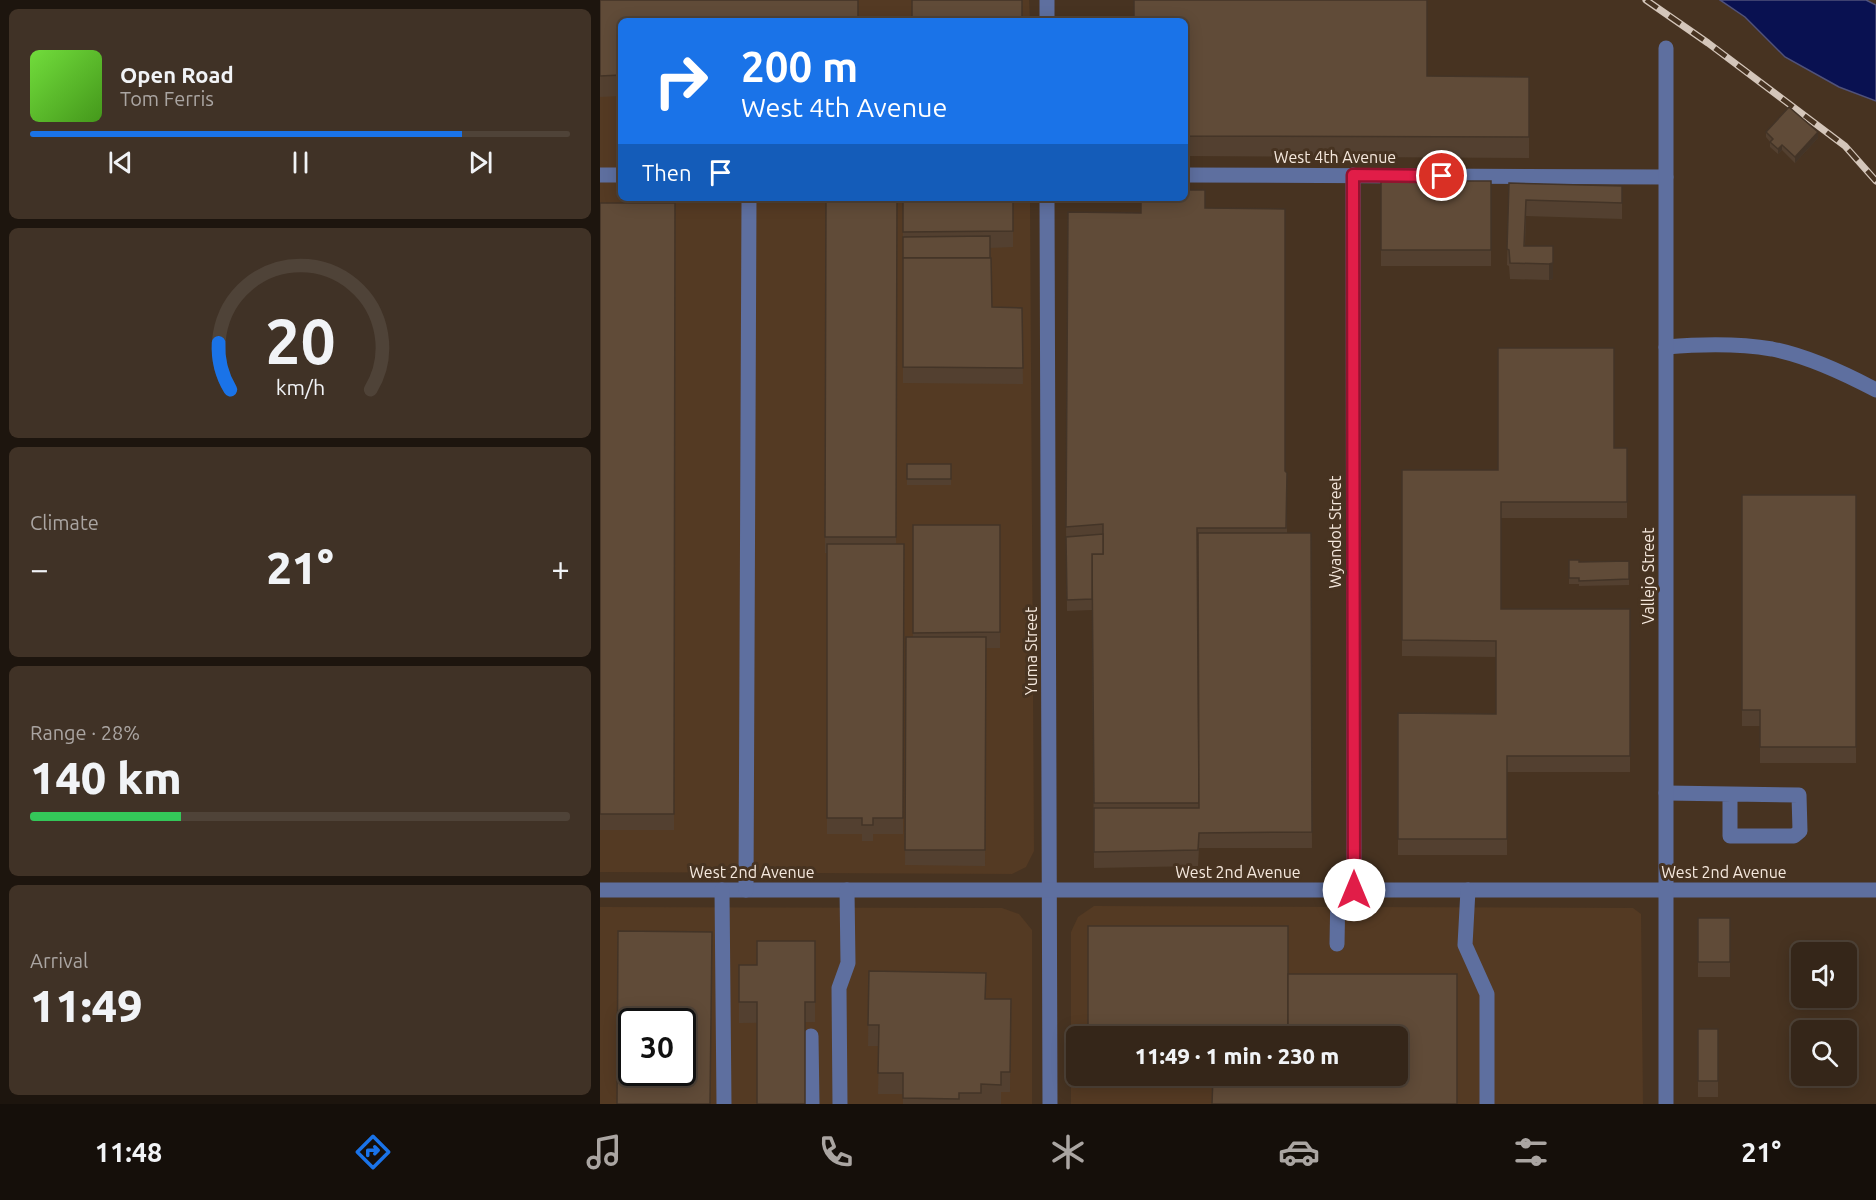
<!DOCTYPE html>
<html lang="en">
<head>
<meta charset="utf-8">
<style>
	:root { --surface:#352619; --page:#403226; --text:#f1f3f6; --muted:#aaa5a2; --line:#4f4338; --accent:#1a73e8 }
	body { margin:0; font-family:Ubuntu,sans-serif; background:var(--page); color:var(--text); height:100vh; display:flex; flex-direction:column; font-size:22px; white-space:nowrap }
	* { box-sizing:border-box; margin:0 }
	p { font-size:20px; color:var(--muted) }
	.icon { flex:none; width:33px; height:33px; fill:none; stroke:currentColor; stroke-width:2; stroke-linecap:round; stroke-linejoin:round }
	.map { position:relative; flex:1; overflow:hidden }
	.sheet { display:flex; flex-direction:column; gap:9px; padding:9px; background:#1d150e; width:600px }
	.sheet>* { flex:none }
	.hud { position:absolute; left:18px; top:18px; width:570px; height:183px; border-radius:9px; box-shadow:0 3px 15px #0003,0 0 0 2px var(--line); background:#1a73e8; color:#fff; overflow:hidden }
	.tools { position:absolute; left:1191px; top:942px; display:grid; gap:12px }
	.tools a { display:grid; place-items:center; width:66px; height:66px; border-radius:9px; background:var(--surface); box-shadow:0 3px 15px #0003,0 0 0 2px var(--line); font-size:30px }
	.speed { position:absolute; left:18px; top:1008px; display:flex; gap:12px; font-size:30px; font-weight:700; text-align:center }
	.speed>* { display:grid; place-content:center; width:78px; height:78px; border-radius:50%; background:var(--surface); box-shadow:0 3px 15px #0003,0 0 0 2px var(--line); line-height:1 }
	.speed .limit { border:3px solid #111; border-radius:9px; background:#fff; color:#111 }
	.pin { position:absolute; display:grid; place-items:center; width:51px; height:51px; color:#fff; margin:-26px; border:3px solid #fff; border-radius:50%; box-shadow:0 2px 6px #0007 }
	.me { position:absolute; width:66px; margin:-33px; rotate:0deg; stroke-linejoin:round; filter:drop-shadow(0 0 4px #0008) }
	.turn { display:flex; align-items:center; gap:21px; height:126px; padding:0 24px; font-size:27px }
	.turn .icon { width:78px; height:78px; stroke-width:2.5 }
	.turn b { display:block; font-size:42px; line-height:51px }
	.then { display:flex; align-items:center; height:57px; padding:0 24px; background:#0003; gap:12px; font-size:22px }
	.big { font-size:45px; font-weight:800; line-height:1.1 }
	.sheet .card { flex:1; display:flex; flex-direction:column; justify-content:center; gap:9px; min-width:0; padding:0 21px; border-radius:9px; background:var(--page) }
	.sheet .dial { align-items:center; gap:0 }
	.dial svg { height:156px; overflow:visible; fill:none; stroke:var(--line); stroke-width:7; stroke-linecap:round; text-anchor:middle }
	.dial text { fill:var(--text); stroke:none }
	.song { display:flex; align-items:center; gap:18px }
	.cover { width:72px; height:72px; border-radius:9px; background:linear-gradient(135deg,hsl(100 70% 55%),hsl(100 70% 35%)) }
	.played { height:6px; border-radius:3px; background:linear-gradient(90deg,var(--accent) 80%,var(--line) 80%) }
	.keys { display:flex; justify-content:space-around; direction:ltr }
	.heat { display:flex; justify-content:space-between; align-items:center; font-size:33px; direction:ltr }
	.charge { height:9px; border-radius:4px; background:linear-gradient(90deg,#34c759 28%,var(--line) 0) }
	.trip { position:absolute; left:466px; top:1026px; width:342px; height:60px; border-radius:9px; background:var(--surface); box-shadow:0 3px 15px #0003,0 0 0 2px var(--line); font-weight:800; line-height:60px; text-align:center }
	.tab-bar { display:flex; height:96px; justify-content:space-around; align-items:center; background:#150f0a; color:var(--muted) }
	.tab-bar .icon { width:42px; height:42px }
	.tab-bar .active { color:var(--accent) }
	.tab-bar b { font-size:27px; color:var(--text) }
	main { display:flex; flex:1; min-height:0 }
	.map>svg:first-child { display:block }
	.built { fill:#543a23; fill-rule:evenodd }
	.water { fill:#091151; stroke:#50527b; stroke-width:1.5 }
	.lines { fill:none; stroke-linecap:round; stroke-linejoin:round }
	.minor { stroke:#5e6f9f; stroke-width:15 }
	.rail-casing { stroke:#d4c6ba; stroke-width:7 }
	.rail { stroke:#473321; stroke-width:4.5; stroke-dasharray:14; stroke-linecap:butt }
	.wall { fill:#534030 }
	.shaded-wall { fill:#433427 }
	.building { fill:#604b38; stroke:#433427; stroke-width:1.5; fill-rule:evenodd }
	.route-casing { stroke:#92132f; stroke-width:15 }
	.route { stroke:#e11d48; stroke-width:10 }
	.labels { text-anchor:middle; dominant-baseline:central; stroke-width:6; stroke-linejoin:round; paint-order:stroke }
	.street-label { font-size:16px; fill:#f5e8dd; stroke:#473321 }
</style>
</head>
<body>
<main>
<section class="sheet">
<div class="card">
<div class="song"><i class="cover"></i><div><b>Open Road</b><p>Tom Ferris</p></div></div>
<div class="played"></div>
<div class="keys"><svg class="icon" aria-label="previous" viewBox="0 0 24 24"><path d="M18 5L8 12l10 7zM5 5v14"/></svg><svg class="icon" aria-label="pause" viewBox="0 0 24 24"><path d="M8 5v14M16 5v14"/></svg><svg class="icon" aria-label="next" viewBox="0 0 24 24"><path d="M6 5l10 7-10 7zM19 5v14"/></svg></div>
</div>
<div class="card dial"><svg viewBox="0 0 100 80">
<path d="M14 69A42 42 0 1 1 86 69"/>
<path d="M14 69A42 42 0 0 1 8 45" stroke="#1a73e8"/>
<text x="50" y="56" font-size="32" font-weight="700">20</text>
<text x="50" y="72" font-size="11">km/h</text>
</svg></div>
<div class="card"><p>Climate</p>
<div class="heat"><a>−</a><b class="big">21°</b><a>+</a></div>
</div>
<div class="card"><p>Range · 28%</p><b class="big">140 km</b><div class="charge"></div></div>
<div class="card"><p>Arrival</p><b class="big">11:49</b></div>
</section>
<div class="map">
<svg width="1276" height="1104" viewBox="0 0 1276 1104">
	<rect width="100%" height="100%" fill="#473321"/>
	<g class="built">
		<path d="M0,0H429L430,21H21V198H430L434,851L426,867L412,874L0,872Z"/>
		<path d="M494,906L1033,908L1041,914L1043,1104H471V932L478,917ZM477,1036H798V1076H477Z"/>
		<path d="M0,907L402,908L419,914L432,930V1104H0ZM32,1022H82V1072H32Z"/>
	</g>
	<path class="water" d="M1120,0H1266L1276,5V101L1239,87L1185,57L1145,17Z"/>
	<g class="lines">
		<g class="minor">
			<path d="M447,21V0"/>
			<path d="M0,175H21"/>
			<path d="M585,175L1066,177"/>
			<path d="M753,175L754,890"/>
			<path d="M447,198L450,1104"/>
			<path d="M1066,347C1101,344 1137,343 1172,349C1208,356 1244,373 1276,390"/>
			<path d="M1066,793L1199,795L1200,831L1194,836H1130V794"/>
			<path d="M0,890H1276"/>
			<path d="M122,890L124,1104"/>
			<path d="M146,890L149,198"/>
			<path d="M868,890L865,945L887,994V1104"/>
			<path d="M737,944L738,890"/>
			<path d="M211,1036L212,1104"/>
			<path d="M240,1104L239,988L248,963L247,890"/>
			<path d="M1066,1104V48"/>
		</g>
		<defs>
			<path id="rail" d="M1046,0L1108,43L1245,146L1276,181"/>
		</defs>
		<use href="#rail" class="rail-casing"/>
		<use href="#rail" class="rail"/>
	</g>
	<g class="wall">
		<path d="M0,0L21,21V96L0,97Z"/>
		<path d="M585,21L827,76L929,77V158L585,156Z"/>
		<path d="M1166,132L1218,138L1195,163L1182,150L1178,154L1170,147V142L1166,137Z"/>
		<rect x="781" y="181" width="110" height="85"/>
		<path d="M909,183L1022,186V219L926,216L925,246H953V279L949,280L910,279L909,266L907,265Z"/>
		<path d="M226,198H297L296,544H304L303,834H273V841H262V834H227V553H225Z"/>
		<path d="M303,198H413V247L390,248L392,307L422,308L423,384L303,383Z"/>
		<path d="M0,203H75L74,830H0Z"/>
		<path d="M605,208L685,471L687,473V533H711L712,848H599L598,866L494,868L492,610L467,611L466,527L541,213Z"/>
		<path d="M1014,448H1027V518H901V609H1030V772H907V855H798V713L896,714V657L802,656V470H898Z"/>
		<rect x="307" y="464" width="44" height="21"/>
		<path d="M1142,495H1256V763H1160V726H1142Z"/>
		<path d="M313,525H400V648H386L385,866L305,865L306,637H313Z"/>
		<path d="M969,560L979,562L1029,561V585L979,586V584H969Z"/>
		<rect x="1098" y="918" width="32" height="59"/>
		<path d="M215,941V1022L139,1023V965H157Z"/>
		<path d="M269,971L386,999H411L410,1092H401V1104H303V1094H278L279,1046H268Z"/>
		<rect x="1098" y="1029" width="20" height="68"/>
	</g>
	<g class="shaded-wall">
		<path d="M1218,132V138L1195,163V157Z"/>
		<path d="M1182,145V150L1178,154V149Z"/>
		<path d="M953,263V279L949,280V264Z"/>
	</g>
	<g class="building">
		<path d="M0,0H258V21H21V75L0,76Z"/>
		<rect x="312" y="0" width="110" height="21"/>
		<path d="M534,0H827V76L929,77V137L585,136V21H534Z"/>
		<path d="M1189,107L1218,132L1195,157L1182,145L1178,149L1170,142L1173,139L1166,132Z"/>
		<rect x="781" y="181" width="110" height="69"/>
		<path d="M909,183L1022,186V203L926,200L924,246H953V263L949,264L910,263L909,250L907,249Z"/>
		<path d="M585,190H605V208L685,209V471L687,473L686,528H597L599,803H494L492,554H503V524L466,527L468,212L541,213V198H585Z"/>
		<path d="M226,198H297L296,537H225Z"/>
		<path d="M303,198H413V231L303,232Z"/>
		<path d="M0,203H75L74,814H0Z"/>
		<path d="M390,236V258H303V237Z"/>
		<path d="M303,258H391L392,307L422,308L423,368L303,367Z"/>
		<path d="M898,348H1014V448H1027V502H901V609H1030V756H907V839H798V713L896,714V641L802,640V470H898Z"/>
		<rect x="307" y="464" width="44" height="15"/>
		<path d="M1142,495H1256V747H1160V710H1142Z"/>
		<path d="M313,525H400V632L313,633Z"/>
		<path d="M598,533H711L712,832L599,833L598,850L494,852V808H599Z"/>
		<path d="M503,534V554H492V599L467,600L466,537Z"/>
		<path d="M227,544H304L303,818H273V825H262V818H227Z"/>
		<path d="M969,560H979V562L1029,561V579L979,581V578H969Z"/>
		<path d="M306,637H386L385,850H305Z"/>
		<rect x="1098" y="918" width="32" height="44"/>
		<rect x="488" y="926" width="200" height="110"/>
		<path d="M18,931L112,932L110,1104H17ZM32,1022H82V1072H32Z"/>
		<path d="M157,941H215V1002H205V1104H157V1002H139V965H157Z"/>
		<path d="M269,971L386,973L385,999H411L410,1072H401V1085L381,1084V1093H359V1099L303,1098V1073H278L279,1025H268Z"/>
		<path d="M688,974H857V1104H612L613,1076H798V1036H688Z"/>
		<rect x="1098" y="1029" width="20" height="52"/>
	</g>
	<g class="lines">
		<defs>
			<path id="route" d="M754,890L753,175L842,176"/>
		</defs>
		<use href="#route" class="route-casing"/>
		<use href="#route" class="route"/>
	</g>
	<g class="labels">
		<g class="street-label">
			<text x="735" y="157">West 4th Avenue</text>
			<text transform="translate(735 532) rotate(-90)">Wyandot Street</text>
			<text transform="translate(1048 576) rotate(-90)">Vallejo Street</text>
			<text transform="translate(431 651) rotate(-90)">Yuma Street</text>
			<text x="152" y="872">West 2nd Avenue</text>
			<text x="638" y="872">West 2nd Avenue</text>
			<text x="1124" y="872">West 2nd Avenue</text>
		</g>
	</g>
</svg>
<div class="tools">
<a><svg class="icon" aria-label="sound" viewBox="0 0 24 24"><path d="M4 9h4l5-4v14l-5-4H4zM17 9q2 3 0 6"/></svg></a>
<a><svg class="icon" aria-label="search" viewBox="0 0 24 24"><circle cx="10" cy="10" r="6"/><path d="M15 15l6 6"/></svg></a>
</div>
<div class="speed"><div class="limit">30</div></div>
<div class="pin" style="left:842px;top:176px;background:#d93025"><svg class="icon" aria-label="arrive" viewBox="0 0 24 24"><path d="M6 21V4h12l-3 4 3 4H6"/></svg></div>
<svg class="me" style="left:754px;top:890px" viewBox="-20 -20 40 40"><circle r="19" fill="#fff"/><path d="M0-13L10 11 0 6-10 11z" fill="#e11d48"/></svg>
<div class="trip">11:49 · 1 min · 230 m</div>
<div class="hud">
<div class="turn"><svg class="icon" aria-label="right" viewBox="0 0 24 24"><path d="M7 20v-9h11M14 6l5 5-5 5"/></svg><div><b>200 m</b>West 4th Avenue</div></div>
<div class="then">Then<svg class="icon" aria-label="arrive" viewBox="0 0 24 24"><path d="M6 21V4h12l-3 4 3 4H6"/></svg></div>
</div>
</div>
</main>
<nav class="tab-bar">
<b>11:48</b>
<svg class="icon active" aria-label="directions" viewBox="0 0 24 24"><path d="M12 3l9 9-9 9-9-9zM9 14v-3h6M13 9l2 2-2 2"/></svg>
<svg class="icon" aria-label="music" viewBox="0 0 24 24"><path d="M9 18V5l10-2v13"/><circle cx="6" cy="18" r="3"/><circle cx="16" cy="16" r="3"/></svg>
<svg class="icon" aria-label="phone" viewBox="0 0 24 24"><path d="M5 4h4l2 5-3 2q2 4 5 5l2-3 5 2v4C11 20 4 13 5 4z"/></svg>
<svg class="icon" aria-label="climate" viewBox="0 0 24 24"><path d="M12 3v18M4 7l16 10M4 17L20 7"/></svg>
<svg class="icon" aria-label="car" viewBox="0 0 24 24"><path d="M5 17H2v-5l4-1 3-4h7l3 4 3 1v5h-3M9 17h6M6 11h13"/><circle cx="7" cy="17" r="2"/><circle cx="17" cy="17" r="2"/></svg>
<svg class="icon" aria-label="filters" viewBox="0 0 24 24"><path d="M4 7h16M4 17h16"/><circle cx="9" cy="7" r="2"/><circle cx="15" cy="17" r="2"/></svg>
<b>21°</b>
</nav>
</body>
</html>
